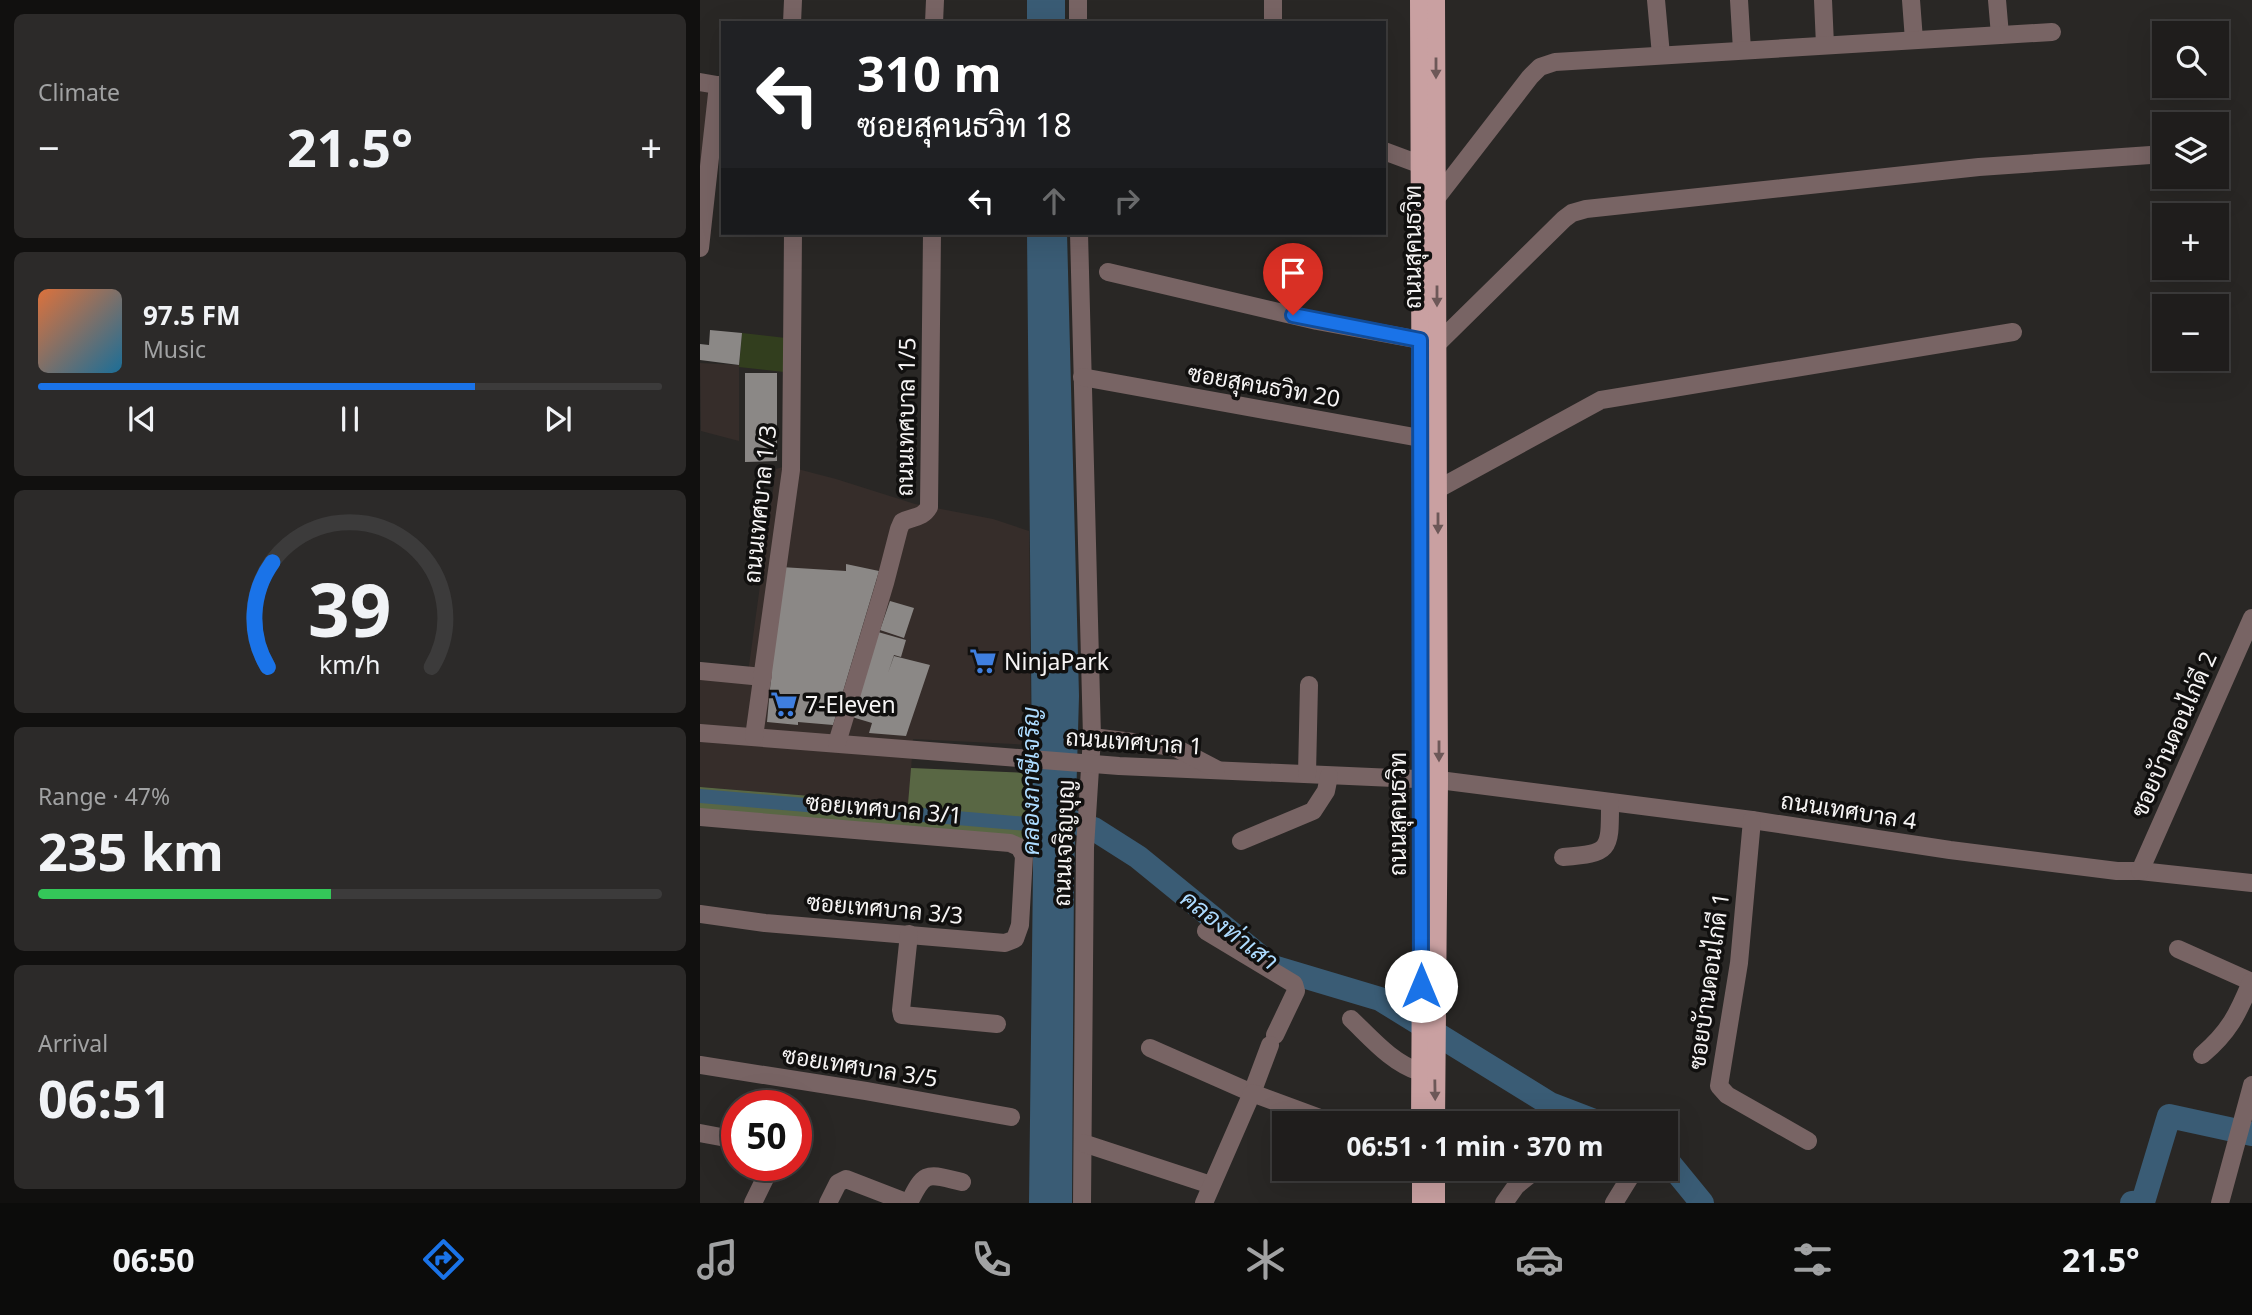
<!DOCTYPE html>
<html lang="en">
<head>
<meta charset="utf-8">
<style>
	:root { --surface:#1f1d1c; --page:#2c2a29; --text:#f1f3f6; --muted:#a1a2a3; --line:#3c3b3b; --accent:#1a73e8 }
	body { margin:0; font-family:"Noto Sans",Sarabun,sans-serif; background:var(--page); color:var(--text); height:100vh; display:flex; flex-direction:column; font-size:26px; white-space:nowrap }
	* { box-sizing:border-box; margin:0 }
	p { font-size:23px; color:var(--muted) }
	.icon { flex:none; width:38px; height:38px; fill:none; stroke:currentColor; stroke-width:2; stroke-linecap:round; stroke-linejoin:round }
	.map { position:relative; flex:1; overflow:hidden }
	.details { display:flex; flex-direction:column; gap:14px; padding:14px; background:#11100f; width:700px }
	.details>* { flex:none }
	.banner { position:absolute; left:21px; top:21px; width:665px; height:214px; border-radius:0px; box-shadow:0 7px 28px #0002,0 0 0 2px var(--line); background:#202124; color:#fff; overflow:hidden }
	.buttons { position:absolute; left:1452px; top:21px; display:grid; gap:14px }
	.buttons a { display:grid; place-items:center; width:77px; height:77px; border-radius:0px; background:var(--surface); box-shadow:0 7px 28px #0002,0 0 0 2px var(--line); font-size:35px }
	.speed { position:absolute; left:21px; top:1090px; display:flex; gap:14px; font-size:35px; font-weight:700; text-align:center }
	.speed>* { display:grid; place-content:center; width:91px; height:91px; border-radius:50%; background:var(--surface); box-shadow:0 7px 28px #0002,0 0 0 2px var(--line); line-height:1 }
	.speed .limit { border:10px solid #d22; background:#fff; color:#111 }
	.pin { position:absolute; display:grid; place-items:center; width:60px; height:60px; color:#fff; margin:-72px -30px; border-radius:50% 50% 50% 0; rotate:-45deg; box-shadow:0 0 7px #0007 }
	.pin .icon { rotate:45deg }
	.me { position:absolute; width:77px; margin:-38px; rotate:0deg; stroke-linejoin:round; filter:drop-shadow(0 0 5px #0008) }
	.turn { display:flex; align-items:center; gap:24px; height:147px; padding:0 21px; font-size:32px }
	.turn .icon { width:91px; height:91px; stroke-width:2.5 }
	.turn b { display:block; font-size:49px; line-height:60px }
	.lanes { display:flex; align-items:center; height:66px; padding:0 21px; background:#0003; justify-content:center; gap:35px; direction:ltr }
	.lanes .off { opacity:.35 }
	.big { font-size:52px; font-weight:700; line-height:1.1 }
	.details .card { flex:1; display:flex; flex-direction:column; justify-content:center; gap:10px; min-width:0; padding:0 24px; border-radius:10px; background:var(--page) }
	.details .dial { align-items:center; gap:0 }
	.dial svg { height:182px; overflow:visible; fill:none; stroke:var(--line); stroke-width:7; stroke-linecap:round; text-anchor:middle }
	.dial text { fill:var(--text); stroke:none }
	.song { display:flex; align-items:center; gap:21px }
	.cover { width:84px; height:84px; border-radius:10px; background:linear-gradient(135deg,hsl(20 70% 55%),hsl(200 70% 35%)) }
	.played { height:7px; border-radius:4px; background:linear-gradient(90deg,var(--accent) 70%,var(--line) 70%) }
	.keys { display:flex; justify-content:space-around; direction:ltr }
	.heat { display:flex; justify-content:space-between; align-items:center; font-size:38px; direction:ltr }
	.charge { height:10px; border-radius:5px; background:linear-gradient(90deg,#34c759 47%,var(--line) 0) }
	.trip { position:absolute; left:572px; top:1111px; width:406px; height:70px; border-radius:0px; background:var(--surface); box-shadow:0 7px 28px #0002,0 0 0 2px var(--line); font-weight:700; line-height:70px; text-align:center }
	.tab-bar { display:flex; height:112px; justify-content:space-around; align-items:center; background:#0c0c0b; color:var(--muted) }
	.tab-bar .icon { width:49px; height:49px }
	.tab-bar .active { color:var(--accent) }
	.tab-bar b { font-size:32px; color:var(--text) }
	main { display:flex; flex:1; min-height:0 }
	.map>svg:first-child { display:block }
	.built { fill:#362d2a }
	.green { fill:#323e1e }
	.forest { fill:#596744 }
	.water { fill:#3a5c75 }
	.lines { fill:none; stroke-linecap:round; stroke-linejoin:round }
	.canal { stroke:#3a5c75; stroke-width:14 }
	.river { stroke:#3a5c75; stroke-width:24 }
	.building { fill:#8b8886 }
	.minor { stroke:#786464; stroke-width:18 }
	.major { stroke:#c9a0a1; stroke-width:18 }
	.oneway { fill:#6d5858 }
	.route-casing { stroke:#114b97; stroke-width:18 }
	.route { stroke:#1a73e8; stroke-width:12 }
	.labels { text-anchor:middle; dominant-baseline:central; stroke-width:7; stroke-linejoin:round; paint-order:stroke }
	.street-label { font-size:23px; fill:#f6f4f4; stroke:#11100f }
	.poi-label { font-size:23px; fill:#f6f4f4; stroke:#11100f; text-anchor:start }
	.water-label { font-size:24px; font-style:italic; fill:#addbff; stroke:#11100f }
</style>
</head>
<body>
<main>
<section class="details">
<div class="card"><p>Climate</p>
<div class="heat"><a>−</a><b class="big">21.5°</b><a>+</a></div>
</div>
<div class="card">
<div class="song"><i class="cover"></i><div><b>97.5 FM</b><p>Music</p></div></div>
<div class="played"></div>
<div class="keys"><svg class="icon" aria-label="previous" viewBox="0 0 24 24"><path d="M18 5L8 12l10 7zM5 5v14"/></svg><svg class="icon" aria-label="pause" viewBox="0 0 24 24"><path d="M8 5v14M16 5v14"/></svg><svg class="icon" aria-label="next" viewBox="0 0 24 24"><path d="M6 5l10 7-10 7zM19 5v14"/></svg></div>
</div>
<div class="card dial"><svg viewBox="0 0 100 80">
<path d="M14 69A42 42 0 1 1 86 69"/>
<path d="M14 69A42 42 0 0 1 16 23" stroke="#1a73e8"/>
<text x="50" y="56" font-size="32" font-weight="700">39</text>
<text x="50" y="72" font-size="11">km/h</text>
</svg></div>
<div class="card"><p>Range · 47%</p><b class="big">235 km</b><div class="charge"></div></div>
<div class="card"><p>Arrival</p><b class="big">06:51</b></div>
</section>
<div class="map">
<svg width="1552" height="1203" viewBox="0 0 1552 1203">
	<rect width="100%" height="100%" fill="#292725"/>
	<g class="built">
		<path d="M0,74L23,78L0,241Z"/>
		<path d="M0,363L39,365V441L1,431Z"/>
		<path d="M86,466L136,479L215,504L293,519L329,531L331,745L213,739L209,804L0,787V667L48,673L76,469Z"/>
	</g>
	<path class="green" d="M42,333L86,338L84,372L39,367Z"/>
	<path class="forest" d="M211,768L331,773L332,849L0,812V787L208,804Z"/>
	<g class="water">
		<rect x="327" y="0" width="38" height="23"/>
		<path d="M327,233H367L379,696L374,874L372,1203H329L333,870Z"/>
	</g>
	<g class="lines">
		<path class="canal" d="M0,796L351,826"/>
		<g class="river">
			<path d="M353,815L394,829L438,857L573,967L680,999L850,1104L902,1124"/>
			<path d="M966,1159L1002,1203"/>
			<path d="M1432,1203L1443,1202L1469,1116L1552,1134"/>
		</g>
	</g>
	<g class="building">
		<path d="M10,330L42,333L39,365L0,360V344L9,345Z"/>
		<path d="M45,373H77V461L45,462Z"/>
		<path d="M146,564L179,571L133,725L98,722V725L67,722L81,567L146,571Z"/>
		<path d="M190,601L214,608L204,638L180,630Z"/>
		<path d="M178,632L206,640L201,657L194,655L188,673L194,656L230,665L206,736L169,733L172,723L152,717Z"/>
	</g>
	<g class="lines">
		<g class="minor">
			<path d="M378,0V23"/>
			<path d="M956,0L961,55"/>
			<path d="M1039,0L1042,50"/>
			<path d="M1123,0L1125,45"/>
			<path d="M1211,0L1214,40"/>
			<path d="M1297,0L1300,35"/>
			<path d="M92,23L93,0"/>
			<path d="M234,23L235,0"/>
			<path d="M573,23V0"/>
			<path d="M0,82L23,86"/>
			<path d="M684,151L719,164"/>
			<path d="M731,205L830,77L840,67L855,62L1352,32"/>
			<path d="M379,233L392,737L385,848L382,1203"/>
			<path d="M0,248L18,85"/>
			<path d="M408,272L617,321L720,340"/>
			<path d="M737,344L864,219L872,213L886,209L1279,167L1465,154"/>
			<path d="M382,377L720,438L734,437"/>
			<path d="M738,489L901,400L1313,332"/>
			<path d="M0,671L63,677"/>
			<path d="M0,733L419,766L739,780L1052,820L1250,850L1417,871H1440L1552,883"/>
			<path d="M54,737L91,470L93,233"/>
			<path d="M392,737L474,747L516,769"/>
			<path d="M137,743L185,583L199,529L202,522C213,516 222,519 229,507L232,233"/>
			<path d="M607,774L609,685"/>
			<path d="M0,817L310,843L319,847L324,856L320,925L315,939L305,943L65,923L0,914"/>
			<path d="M1052,820L1039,963L1019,1086L1027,1095L1108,1141"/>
			<path d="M541,841L613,811L626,791L629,776"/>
			<path d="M863,857C911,853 910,851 910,802"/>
			<path d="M1440,871L1552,618"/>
			<path d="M506,931L594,984L596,991L575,1035"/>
			<path d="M209,934L201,1010L202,1015L297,1024"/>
			<path d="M1478,949L1552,982"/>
			<path d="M651,1019C672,1039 692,1063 720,1072"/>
			<path d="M450,1048L552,1093L570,1045"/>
			<path d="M1502,1055C1529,1032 1538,1014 1551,982"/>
			<path d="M0,1065L166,1091L311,1117"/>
			<path d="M0,1133L37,1140"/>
			<path d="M383,1143L511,1185"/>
			<path d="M53,1203L71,1166"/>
			<path d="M128,1203L138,1183L146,1179L208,1203"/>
			<path d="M209,1203C225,1169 228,1174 262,1182"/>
			<path d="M504,1203L552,1093L636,1124"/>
			<path d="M804,1203L816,1186L837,1169"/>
			<path d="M914,1203L935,1169"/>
			<path d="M1520,1203L1552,1085"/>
		</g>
		<g class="major">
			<path d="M719,0L722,780L720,1124"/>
			<path d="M736,1124L739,780L736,0"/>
			<path d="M721,1169V1203"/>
			<path d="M736,1169V1203"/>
		</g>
	</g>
	<defs><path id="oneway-solid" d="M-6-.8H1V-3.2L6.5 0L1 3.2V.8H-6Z" transform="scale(1.75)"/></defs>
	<g class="oneway">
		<use href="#oneway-solid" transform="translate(736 68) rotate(90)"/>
		<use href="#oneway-solid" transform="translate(737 296) rotate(90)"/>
		<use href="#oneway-solid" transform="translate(738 523) rotate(90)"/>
		<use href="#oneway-solid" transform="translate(739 751) rotate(90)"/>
		<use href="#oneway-solid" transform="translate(735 1090) rotate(89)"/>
	</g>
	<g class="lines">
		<defs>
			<path id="route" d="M593,315L720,340L721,986"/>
		</defs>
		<use href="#route" class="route-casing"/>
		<use href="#route" class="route"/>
	</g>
	<defs>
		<symbol id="supermarket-bare" viewBox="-9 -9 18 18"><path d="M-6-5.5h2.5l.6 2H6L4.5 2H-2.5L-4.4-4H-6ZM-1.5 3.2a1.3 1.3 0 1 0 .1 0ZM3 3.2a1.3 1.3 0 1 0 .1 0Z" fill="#3f7fe0" stroke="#11100f" stroke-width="2.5" paint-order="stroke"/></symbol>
	</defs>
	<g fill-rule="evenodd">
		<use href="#supermarket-bare" x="264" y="642" width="38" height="38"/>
		<use href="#supermarket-bare" x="65" y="685" width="38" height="38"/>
	</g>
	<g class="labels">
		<g class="street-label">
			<text transform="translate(712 247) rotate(-90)">ถนนสุคนธวิท</text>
			<text transform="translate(564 385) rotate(10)">ซอยสุคนธวิท 20</text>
			<text transform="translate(205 417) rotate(-89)">ถนนเทศบาล 1/5</text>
			<text transform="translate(59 504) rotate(-84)">ถนนเทศบาล 1/3</text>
			<text transform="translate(1473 734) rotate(-66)">ซอยบัานดอนไก่ดี 2</text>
			<text transform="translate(434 741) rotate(4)">ถนนเทศบาล 1</text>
			<text transform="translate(184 808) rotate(5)">ซอยเทศบาล 3/1</text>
			<text transform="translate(1149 810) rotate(9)">ถนนเทศบาล 4</text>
			<text transform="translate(697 814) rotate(-90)">ถนนสุคนธวิท</text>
			<text transform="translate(363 843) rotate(-88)">ถนนเจริญบุญ</text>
			<text transform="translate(185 908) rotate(5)">ซอยเทศบาล 3/3</text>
			<text transform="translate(1008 981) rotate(-82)">ซอยบัานดอนไก่ดี 1</text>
			<text transform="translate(160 1066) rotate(9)">ซอยเทศบาล 3/5</text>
		</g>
		<g class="poi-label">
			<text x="304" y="661">NinjaPark</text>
			<text x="105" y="704">7-Eleven</text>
		</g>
		<g class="water-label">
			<text transform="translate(329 781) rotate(-90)">คลองภาษีเจริญ</text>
			<text transform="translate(530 929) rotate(37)">คลองท่าเสา</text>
		</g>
	</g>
</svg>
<div class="buttons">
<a><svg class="icon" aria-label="search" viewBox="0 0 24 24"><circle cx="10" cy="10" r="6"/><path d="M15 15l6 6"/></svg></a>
<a><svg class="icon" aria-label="layers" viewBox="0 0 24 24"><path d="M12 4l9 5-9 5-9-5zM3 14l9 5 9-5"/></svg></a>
<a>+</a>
<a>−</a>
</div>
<div class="speed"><div class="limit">50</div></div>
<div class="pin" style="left:593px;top:315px;background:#d93025"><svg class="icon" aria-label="arrive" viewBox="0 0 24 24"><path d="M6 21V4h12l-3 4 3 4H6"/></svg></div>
<svg class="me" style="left:721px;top:986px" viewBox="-20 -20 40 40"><circle r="19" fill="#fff"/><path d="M0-13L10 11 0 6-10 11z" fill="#1a73e8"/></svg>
<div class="trip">06:51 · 1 min · 370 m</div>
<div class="banner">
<div class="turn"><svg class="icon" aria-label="left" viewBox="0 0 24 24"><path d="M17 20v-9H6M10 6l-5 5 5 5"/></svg><div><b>310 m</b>ซอยสุคนธวิท 18</div></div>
<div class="lanes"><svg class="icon" aria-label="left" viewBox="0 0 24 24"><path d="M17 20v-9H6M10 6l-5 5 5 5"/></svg><svg class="icon off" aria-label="ahead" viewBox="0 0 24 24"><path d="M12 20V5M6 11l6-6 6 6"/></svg><svg class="icon off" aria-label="right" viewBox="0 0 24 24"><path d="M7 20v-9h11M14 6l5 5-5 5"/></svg></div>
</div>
</div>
</main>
<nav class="tab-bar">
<b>06:50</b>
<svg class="icon active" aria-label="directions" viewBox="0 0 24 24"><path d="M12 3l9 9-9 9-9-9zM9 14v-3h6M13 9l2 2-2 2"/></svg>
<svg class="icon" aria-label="music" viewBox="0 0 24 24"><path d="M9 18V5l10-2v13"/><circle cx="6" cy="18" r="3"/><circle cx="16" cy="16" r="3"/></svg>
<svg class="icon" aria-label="phone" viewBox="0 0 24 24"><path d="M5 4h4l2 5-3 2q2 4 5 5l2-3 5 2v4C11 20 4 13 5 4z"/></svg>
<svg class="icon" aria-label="climate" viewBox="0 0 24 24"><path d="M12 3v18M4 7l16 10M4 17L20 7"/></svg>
<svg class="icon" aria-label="car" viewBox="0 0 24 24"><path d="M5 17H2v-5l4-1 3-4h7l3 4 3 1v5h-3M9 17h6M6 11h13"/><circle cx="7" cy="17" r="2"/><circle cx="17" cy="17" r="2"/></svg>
<svg class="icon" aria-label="filters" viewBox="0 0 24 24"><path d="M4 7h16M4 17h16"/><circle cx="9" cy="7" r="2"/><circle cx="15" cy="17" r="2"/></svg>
<b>21.5°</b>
</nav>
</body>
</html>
